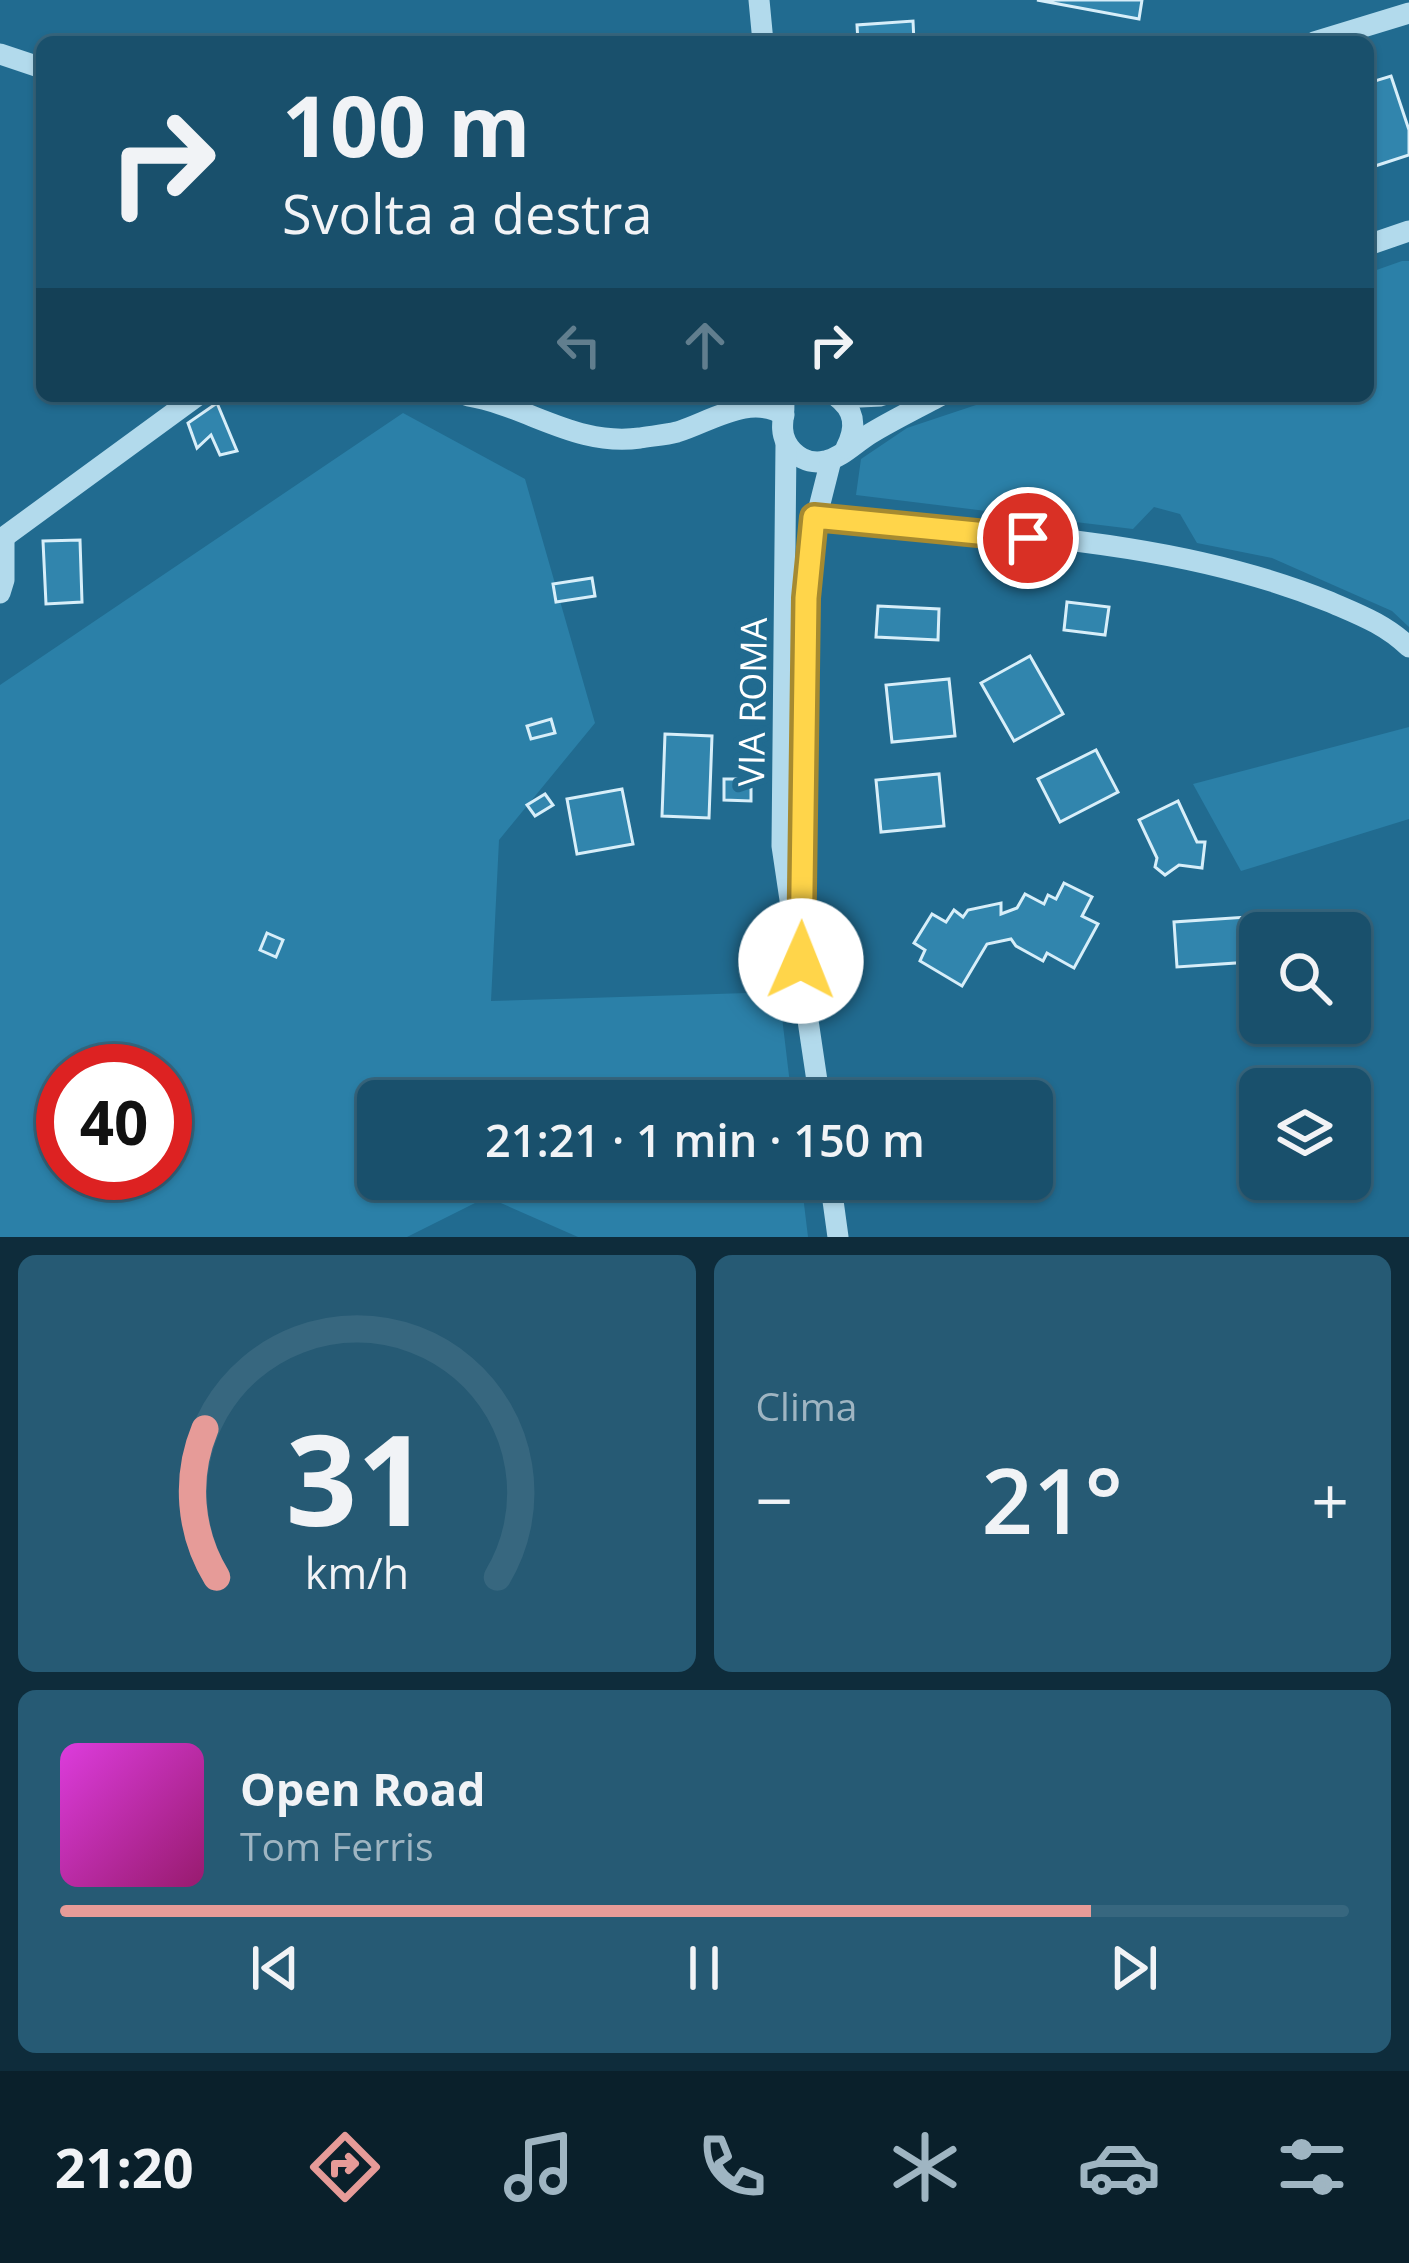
<!DOCTYPE html>
<html lang="it">
<head>
<meta charset="utf-8">
<style>
	:root { --surface:#19506c; --page:#265a74; --text:#f1f3f6; --muted:#9fb5c2; --line:#37677f; --accent:#e69b98 }
	body { margin:0; font-family:"Open Sans",sans-serif; background:var(--page); color:var(--text); height:100vh; display:flex; flex-direction:column; font-size:45px; white-space:nowrap }
	* { box-sizing:border-box; margin:0 }
	p { font-size:39px; color:var(--muted) }
	.icon { flex:none; width:66px; height:66px; fill:none; stroke:currentColor; stroke-width:2; stroke-linecap:round; stroke-linejoin:round }
	.map { position:relative; height:1237px; overflow:hidden }
	.drawer { display:flex; flex-direction:column; gap:18px; padding:18px; background:#0e2c3b; flex:1 }
	.drawer>* { flex:none }
	.guide { position:absolute; left:36px; top:36px; width:1338px; height:366px; border-radius:18px; box-shadow:0 3px 9px #0004,0 0 0 3px var(--line); background:#19506c; color:var(--text); overflow:hidden }
	.tools { position:absolute; left:1239px; top:912px; display:grid; gap:24px }
	.tools a { display:grid; place-items:center; width:132px; height:132px; border-radius:18px; background:var(--surface); box-shadow:0 3px 9px #0004,0 0 0 3px var(--line); font-size:60px }
	.speed { position:absolute; left:36px; top:1044px; display:flex; gap:24px; font-size:60px; font-weight:700; text-align:center }
	.speed>* { display:grid; place-content:center; width:156px; height:156px; border-radius:50%; background:var(--surface); box-shadow:0 3px 9px #0004,0 0 0 3px var(--line); line-height:1 }
	.speed .limit { border:18px solid #d22; background:#fff; color:#111 }
	.pin { position:absolute; display:grid; place-items:center; width:102px; height:102px; color:#fff; margin:-51px; border:6px solid #fff; border-radius:50%; box-shadow:0 3px 12px #0007 }
	.me { position:absolute; width:132px; margin:-66px; rotate:1deg; stroke-linejoin:round; filter:drop-shadow(0 0 9px #0008) }
	.turn { display:flex; align-items:center; gap:42px; height:252px; padding:0 48px; font-size:54px }
	.turn .icon { width:156px; height:156px; stroke-width:2.5 }
	.turn b { display:block; font-size:84px; line-height:102px }
	.lanes { display:flex; align-items:center; height:114px; padding:0 48px; background:#0003; justify-content:center; gap:60px; direction:ltr }
	.lanes .off { opacity:.35 }
	.big { font-size:90px; font-weight:600; line-height:1.1 }
	.drawer .tile { flex:1; display:flex; flex-direction:column; justify-content:center; gap:18px; min-width:0; padding:0 42px; border-radius:18px; background:var(--page) }
	.drawer .dial { align-items:center; gap:0 }
	.dial svg { height:312px; overflow:visible; fill:none; stroke:var(--line); stroke-width:7; stroke-linecap:round; text-anchor:middle }
	.dial text { fill:var(--text); stroke:none }
	.song { display:flex; align-items:center; gap:36px }
	.cover { width:144px; height:144px; border-radius:18px; background:linear-gradient(135deg,hsl(300 70% 55%),hsl(320 70% 35%)) }
	.played { height:12px; border-radius:6px; background:linear-gradient(90deg,var(--accent) 80%,var(--line) 80%) }
	.keys { display:flex; justify-content:space-around; direction:ltr }
	.heat { display:flex; justify-content:space-between; align-items:center; font-size:66px; direction:ltr }
	.drawer .tiles { flex:1; display:grid; gap:18px; grid-template-columns:1fr 1fr }
	.tile:last-child { grid-column:span 2 }
	.trip { position:absolute; left:357px; top:1080px; width:696px; height:120px; border-radius:18px; background:var(--surface); box-shadow:0 3px 9px #0004,0 0 0 3px var(--line); font-weight:600; line-height:120px; text-align:center }
	.menu { display:flex; height:192px; justify-content:space-around; align-items:center; background:#0a202b; color:var(--muted) }
	.menu .icon { width:84px; height:84px }
	.menu .active { color:var(--accent) }
	.menu b { font-size:54px; color:var(--text) }
	.map>svg:first-child { display:block }
	.green { fill:#2b80a8; fill-rule:evenodd }
	.building { fill:#3185ad; stroke:#d7eef9; stroke-width:3 }
	.lines { fill:none; stroke-linecap:round; stroke-linejoin:round }
	.minor { stroke:#b2daec; stroke-width:21 }
	.route-casing { stroke:#a68a30; stroke-width:30 }
	.route { stroke:#ffd54a; stroke-width:21 }
	.labels { text-anchor:middle; dominant-baseline:central; stroke-width:12; stroke-linejoin:round; paint-order:stroke }
	.street-label { font-size:36px; fill:#fff; stroke:#216b90 }
</style>
</head>
<body>
<div class="map">
<svg width="1409" height="1237" viewBox="0 0 1409 1237">
	<rect width="100%" height="100%" fill="#216b90"/>
	<g class="green">
		<path d="M1402,261H1409V627L1392,611L1272,558L1197,543L1180,514L1154,507L1133,529L856,495L861,459L907,428L1003,396H1368V273Z"/>
		<path d="M403,413L525,479L595,723L499,840L491,1001L779,992L792,1101H378V1179H801L808,1237H578L487,1197L407,1237H0V685ZM63,1071H165V1173H63Z"/>
		<path d="M1409,727V819L1241,871L1193,784Z"/>
	</g>
	<g class="building">
		<path d="M1037,0H1142L1139,19Z"/>
		<path d="M913,21L914,42H858L857,25Z"/>
		<path d="M1391,76L1409,130V155L1375,166L1368,145V83Z"/>
		<path d="M217,403L237,451L220,455L211,435L197,448L188,423Z"/>
		<path d="M80,540L82,602L46,604L43,541Z"/>
		<path d="M592,578L595,596L556,602L553,584Z"/>
		<path d="M1067,602L1109,607L1105,635L1064,630Z"/>
		<path d="M878,606L939,609L938,640L876,637Z"/>
		<path d="M1030,656L1063,714L1014,741L981,683Z"/>
		<path d="M949,679L955,736L892,742L886,685Z"/>
		<path d="M551,719L555,733L531,739L527,726Z"/>
		<path d="M665,734L712,736L709,818L662,816Z"/>
		<path d="M1096,750L1118,792L1060,822L1038,779Z"/>
		<path d="M939,774L944,826L881,832L876,780Z"/>
		<path d="M724,779H751V801L724,800Z"/>
		<path d="M622,789L633,844L577,854L567,799Z"/>
		<path d="M545,794L553,805L535,816L527,805Z"/>
		<path d="M1178,801L1197,842H1205L1202,868L1179,865L1165,875L1155,867L1157,858L1139,820Z"/>
		<path d="M1064,883L1092,897L1082,916L1098,924L1074,968L1047,953L1043,961L1016,946L1011,939L987,944L962,986L920,961L925,950L914,943L932,914L946,922L954,910L963,917L968,910L1001,903V914L1017,908L1025,894L1044,904L1048,895L1056,899Z"/>
		<path d="M1247,917L1250,962L1177,967L1174,922Z"/>
		<path d="M267,933L283,940L276,957L260,950Z"/>
	</g>
	<g class="lines">
		<g class="minor">
			<path d="M759,0L763,42"/>
			<path d="M1314,42L1409,13"/>
			<path d="M0,54L42,68"/>
			<path d="M1368,245L1409,231"/>
			<path d="M468,396C528,406 576,447 640,438C652,436 666,435 677,432C710,422 750,393 784,415"/>
			<path d="M783,396C787,412 778,426 786,442C793,456 809,465 825,461C842,458 857,441 873,432C895,419 917,408 940,396"/>
			<path d="M836,396C855,410 857,427 846,448"/>
			<path d="M839,398L881,396"/>
			<path d="M786,444L782,846L820,1101"/>
			<path d="M814,516C986,534 1168,536 1330,602C1360,615 1385,624 1409,647"/>
			<path d="M0,540L197,396"/>
			<path d="M0,593L4,580V537"/>
			<path d="M802,906L807,555L831,460"/>
			<path d="M830,1179L838,1237"/>
		</g>
	</g>
	<g class="lines">
		<defs>
			<path id="route" d="M801,961L806,598L814,517L1028,538"/>
		</defs>
		<use href="#route" class="route-casing"/>
		<use href="#route" class="route"/>
	</g>
	<g class="labels">
		<g class="street-label">
			<text transform="translate(752 702) rotate(-89)">VIA ROMA</text>
		</g>
	</g>
</svg>
<div class="tools">
<a><svg class="icon" aria-label="search" viewBox="0 0 24 24"><circle cx="10" cy="10" r="6"/><path d="M15 15l6 6"/></svg></a>
<a><svg class="icon" aria-label="layers" viewBox="0 0 24 24"><path d="M12 4l9 5-9 5-9-5zM3 14l9 5 9-5"/></svg></a>
</div>
<div class="speed"><div class="limit">40</div></div>
<div class="pin" style="left:1028px;top:538px;background:#d93025"><svg class="icon" aria-label="arrive" viewBox="0 0 24 24"><path d="M6 21V4h12l-3 4 3 4H6"/></svg></div>
<svg class="me" style="left:801px;top:961px" viewBox="-20 -20 40 40"><circle r="19" fill="#fff"/><path d="M0-13L10 11 0 6-10 11z" fill="#ffd54a"/></svg>
<div class="trip">21:21 · 1 min · 150 m</div>
<div class="guide">
<div class="turn"><svg class="icon" aria-label="right" viewBox="0 0 24 24"><path d="M7 20v-9h11M14 6l5 5-5 5"/></svg><div><b>100 m</b>Svolta a destra</div></div>
<div class="lanes"><svg class="icon off" aria-label="left" viewBox="0 0 24 24"><path d="M17 20v-9H6M10 6l-5 5 5 5"/></svg><svg class="icon off" aria-label="ahead" viewBox="0 0 24 24"><path d="M12 20V5M6 11l6-6 6 6"/></svg><svg class="icon" aria-label="right" viewBox="0 0 24 24"><path d="M7 20v-9h11M14 6l5 5-5 5"/></svg></div>
</div>
</div>
<section class="drawer">
<div class="tiles">
<div class="tile dial"><svg viewBox="0 0 100 80">
<path d="M14 69A42 42 0 1 1 86 69"/>
<path d="M14 69A42 42 0 0 1 11 31" stroke="#e69b98"/>
<text x="50" y="56" font-size="32" font-weight="700">31</text>
<text x="50" y="72" font-size="11">km/h</text>
</svg></div>
<div class="tile"><p>Clima</p>
<div class="heat"><a>−</a><b class="big">21°</b><a>+</a></div>
</div>
<div class="tile">
<div class="song"><i class="cover"></i><div><b>Open Road</b><p>Tom Ferris</p></div></div>
<div class="played"></div>
<div class="keys"><svg class="icon" aria-label="previous" viewBox="0 0 24 24"><path d="M18 5L8 12l10 7zM5 5v14"/></svg><svg class="icon" aria-label="pause" viewBox="0 0 24 24"><path d="M8 5v14M16 5v14"/></svg><svg class="icon" aria-label="next" viewBox="0 0 24 24"><path d="M6 5l10 7-10 7zM19 5v14"/></svg></div>
</div>
</div>
</section>
<nav class="menu">
<b>21:20</b>
<svg class="icon active" aria-label="directions" viewBox="0 0 24 24"><path d="M12 3l9 9-9 9-9-9zM9 14v-3h6M13 9l2 2-2 2"/></svg>
<svg class="icon" aria-label="music" viewBox="0 0 24 24"><path d="M9 18V5l10-2v13"/><circle cx="6" cy="18" r="3"/><circle cx="16" cy="16" r="3"/></svg>
<svg class="icon" aria-label="phone" viewBox="0 0 24 24"><path d="M5 4h4l2 5-3 2q2 4 5 5l2-3 5 2v4C11 20 4 13 5 4z"/></svg>
<svg class="icon" aria-label="climate" viewBox="0 0 24 24"><path d="M12 3v18M4 7l16 10M4 17L20 7"/></svg>
<svg class="icon" aria-label="car" viewBox="0 0 24 24"><path d="M5 17H2v-5l4-1 3-4h7l3 4 3 1v5h-3M9 17h6M6 11h13"/><circle cx="7" cy="17" r="2"/><circle cx="17" cy="17" r="2"/></svg>
<svg class="icon" aria-label="filters" viewBox="0 0 24 24"><path d="M4 7h16M4 17h16"/><circle cx="9" cy="7" r="2"/><circle cx="15" cy="17" r="2"/></svg>
</nav>
</body>
</html>
